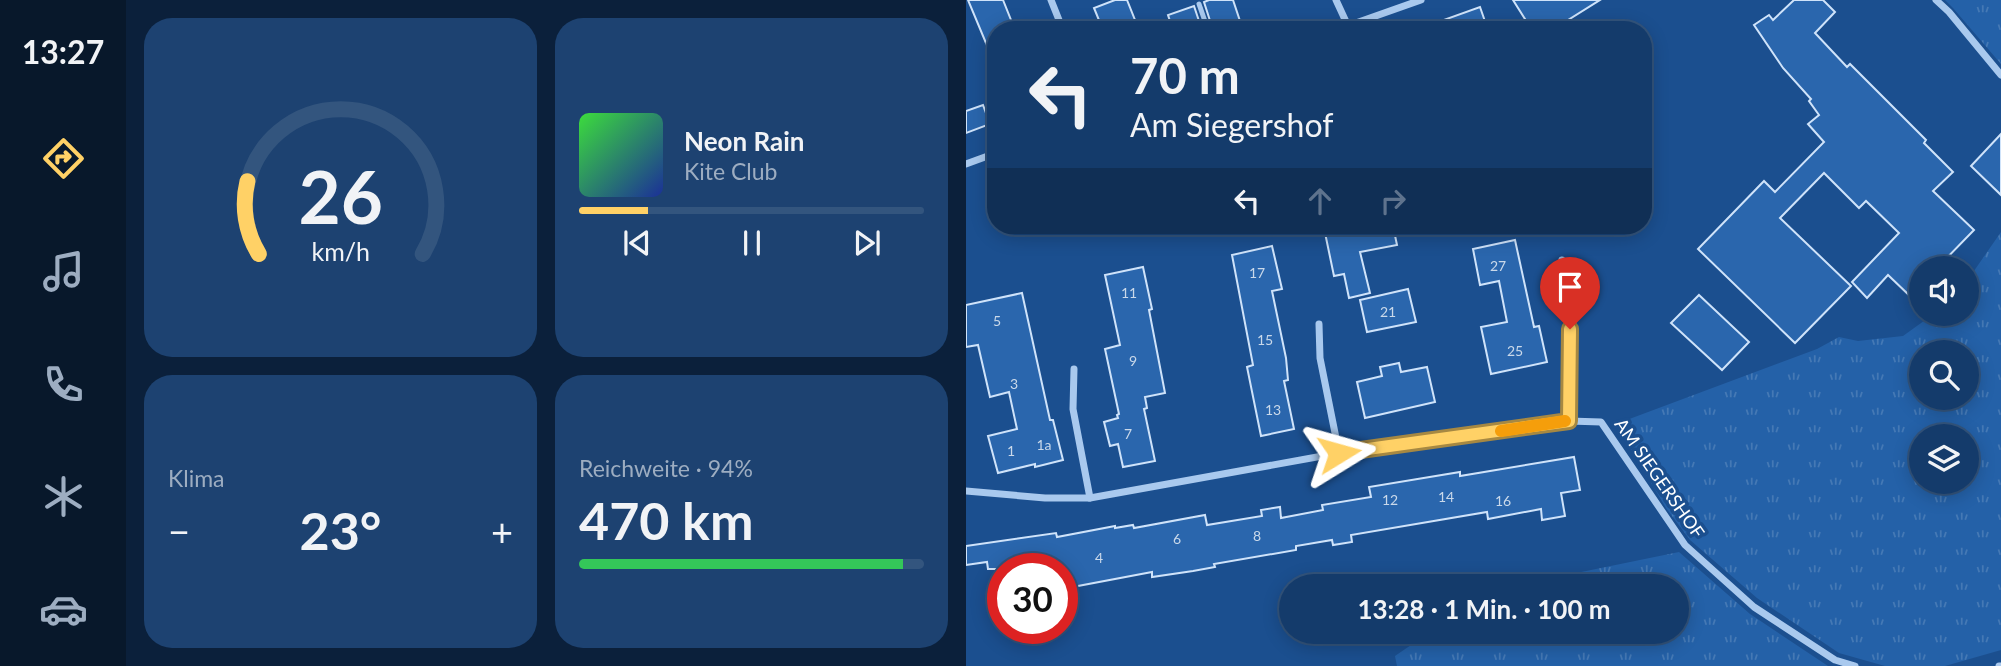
<!DOCTYPE html>
<html lang="de">
<head>
<meta charset="utf-8">
<style>
	:root { --surface:#143b6b; --page:#1d4271; --text:#f1f3f6; --muted:#9dadc1; --line:#33557e; --accent:#ffd166 }
	body { margin:0; font-family:Lato,sans-serif; background:var(--page); color:var(--text); height:100vh; display:flex; flex-direction:column; font-size:26px; white-space:nowrap }
	* { box-sizing:border-box; margin:0 }
	p { font-size:23px; color:var(--muted) }
	.icon { flex:none; width:38px; height:38px; fill:none; stroke:currentColor; stroke-width:2; stroke-linecap:round; stroke-linejoin:round }
	.map { position:relative; flex:1; overflow:hidden }
	.side { display:flex; flex-direction:column; gap:18px; padding:18px; background:#0b203b; width:840px }
	.side>* { flex:none }
	.banner { position:absolute; left:21px; top:21px; width:665px; height:214px; border-radius:28px; box-shadow:0 4px 18px #0003,0 0 0 2px var(--line); background:#143b6b; color:var(--text); overflow:hidden }
	.controls { position:absolute; left:943px; top:256px; display:grid; gap:14px }
	.controls a { display:grid; place-items:center; width:70px; height:70px; border-radius:50%; background:var(--surface); box-shadow:0 4px 18px #0003,0 0 0 2px var(--line); font-size:35px }
	.speed { position:absolute; left:21px; top:553px; display:flex; gap:14px; font-size:35px; font-weight:700; text-align:center }
	.speed>* { display:grid; place-content:center; width:91px; height:91px; border-radius:50%; background:var(--surface); box-shadow:0 4px 18px #0003,0 0 0 2px var(--line); line-height:1 }
	.speed .limit { border:10px solid #d22; background:#fff; color:#111 }
	.pin { position:absolute; display:grid; place-items:center; width:60px; height:60px; color:#fff; margin:-72px -30px; border-radius:50% 50% 50% 0; rotate:-45deg; box-shadow:0 0 7px #0007 }
	.pin .icon { rotate:45deg }
	.me { position:absolute; width:77px; margin:-38px; rotate:82deg; stroke-linejoin:round; filter:drop-shadow(0 0 5px #0008) }
	.turn { display:flex; align-items:center; gap:24px; height:147px; padding:0 28px; font-size:32px }
	.turn .icon { width:91px; height:91px; stroke-width:2.5 }
	.turn b { display:block; font-size:49px; line-height:60px }
	.lanes { display:flex; align-items:center; height:66px; padding:0 28px; background:#0003; justify-content:center; gap:35px; direction:ltr }
	.lanes .off { opacity:.35 }
	.big { font-size:52px; font-weight:700; line-height:1.1 }
	.side .widget { flex:1; display:flex; flex-direction:column; justify-content:center; gap:10px; min-width:0; padding:0 24px; border-radius:28px; background:var(--page) }
	.side .dial { align-items:center; gap:0 }
	.dial svg { height:182px; overflow:visible; fill:none; stroke:var(--line); stroke-width:7; stroke-linecap:round; text-anchor:middle }
	.dial text { fill:var(--text); stroke:none }
	.song { display:flex; align-items:center; gap:21px }
	.cover { width:84px; height:84px; border-radius:10px; background:linear-gradient(135deg,hsl(120 70% 55%),hsl(230 70% 35%)) }
	.played { height:7px; border-radius:4px; background:linear-gradient(90deg,var(--accent) 20%,var(--line) 20%) }
	.keys { display:flex; justify-content:space-around; direction:ltr }
	.heat { display:flex; justify-content:space-between; align-items:center; font-size:38px; direction:ltr }
	.charge { height:10px; border-radius:5px; background:linear-gradient(90deg,#34c759 94%,var(--line) 0) }
	.side .tiles { flex:1; display:grid; gap:18px; grid-template-columns:repeat(2,1fr) }
	.trip { position:absolute; left:313px; top:574px; width:410px; height:70px; border-radius:35px; background:var(--surface); box-shadow:0 4px 18px #0003,0 0 0 2px var(--line); font-weight:700; line-height:70px; text-align:center }
	main { display:flex; flex:1; min-height:0 }
	.tabs { display:flex; flex-direction:column; width:126px; justify-content:space-around; align-items:center; background:#08182b; color:var(--muted) }
	.tabs .icon { width:49px; height:49px }
	.tabs .active { color:var(--accent) }
	.tabs b { font-size:32px; color:var(--text) }
	.map>svg:first-child { display:block }
	.grass { fill:url(#grass-tufts); fill-rule:evenodd }
	.building { fill:#2a66ad; stroke:#cfe3fa; stroke-width:2 }
	.lines { fill:none; stroke-linecap:round; stroke-linejoin:round }
	.lane { stroke:#a9c9ee; stroke-width:5 }
	.street { stroke:#a9c9ee; stroke-width:7 }
	.route-casing { stroke:#a68842; stroke-width:18 }
	.route { stroke:#ffd166; stroke-width:12 }
	.slow { stroke:#f59e0b; stroke-width:12 }
	.labels { text-anchor:middle; dominant-baseline:central; stroke-width:7; stroke-linejoin:round; paint-order:stroke }
	.number-label { font-size:14px; fill:#cad9ea }
	.street-label { font-size:18px; fill:#fff; stroke:#1b4f8f }
</style>
</head>
<body>
<main>
<nav class="tabs">
<b>13:27</b>
<svg class="icon active" aria-label="directions" viewBox="0 0 24 24"><path d="M12 3l9 9-9 9-9-9zM9 14v-3h6M13 9l2 2-2 2"/></svg>
<svg class="icon" aria-label="music" viewBox="0 0 24 24"><path d="M9 18V5l10-2v13"/><circle cx="6" cy="18" r="3"/><circle cx="16" cy="16" r="3"/></svg>
<svg class="icon" aria-label="phone" viewBox="0 0 24 24"><path d="M5 4h4l2 5-3 2q2 4 5 5l2-3 5 2v4C11 20 4 13 5 4z"/></svg>
<svg class="icon" aria-label="climate" viewBox="0 0 24 24"><path d="M12 3v18M4 7l16 10M4 17L20 7"/></svg>
<svg class="icon" aria-label="car" viewBox="0 0 24 24"><path d="M5 17H2v-5l4-1 3-4h7l3 4 3 1v5h-3M9 17h6M6 11h13"/><circle cx="7" cy="17" r="2"/><circle cx="17" cy="17" r="2"/></svg>
</nav>
<section class="side">
<div class="tiles">
<div class="widget dial"><svg viewBox="0 0 100 80">
<path d="M14 69A42 42 0 1 1 86 69"/>
<path d="M14 69A42 42 0 0 1 9 37" stroke="#ffd166"/>
<text x="50" y="56" font-size="32" font-weight="700">26</text>
<text x="50" y="72" font-size="11">km/h</text>
</svg></div>
<div class="widget">
<div class="song"><i class="cover"></i><div><b>Neon Rain</b><p>Kite Club</p></div></div>
<div class="played"></div>
<div class="keys"><svg class="icon" aria-label="previous" viewBox="0 0 24 24"><path d="M18 5L8 12l10 7zM5 5v14"/></svg><svg class="icon" aria-label="pause" viewBox="0 0 24 24"><path d="M8 5v14M16 5v14"/></svg><svg class="icon" aria-label="next" viewBox="0 0 24 24"><path d="M6 5l10 7-10 7zM19 5v14"/></svg></div>
</div>
<div class="widget"><p>Klima</p>
<div class="heat"><a>−</a><b class="big">23°</b><a>+</a></div>
</div>
<div class="widget"><p>Reichweite · 94%</p><b class="big">470 km</b><div class="charge"></div></div>
</div>
</section>
<div class="map">
<svg width="1035" height="666" viewBox="0 0 1035 666">
	<defs>
		<pattern id="grass-tufts" width="24" height="20" patternUnits="userSpaceOnUse" patternTransform="scale(1.75)"><rect width="24" height="20" fill="#2461a8"/><path d="M3 7l-1-3M5 7V3M7 7l1-3M15 17l-1-3M17 17v-4M19 17l1-3" fill="none" stroke="#4579b5"/></pattern>
	</defs>
	<rect width="100%" height="100%" fill="#1b4f8f"/>
	<g class="grass">
		<path d="M979,0H1035V64L987,8Z"/>
		<path d="M1035,232V650L979,666H919L873,653L791,598L724,540L700,508L650,424L851,349L873,337L892,341L937,336L969,313H1001V281ZM956,352H1001V397H956ZM956,436H1001V481H956Z"/>
		<path d="M713,552L784,614L862,666H431L429,656L464,632H710V586H547Z"/>
	</g>
	<g class="building">
		<path d="M2,0H37L49,30H30V67Z"/>
		<path d="M149,0H161L173,30H137L128,8Z"/>
		<path d="M243,0H267L277,30H247L238,2Z"/>
		<path d="M547,0H634L586,30H566Z"/>
		<path d="M828,0H857L869,12L849,33L881,67L884,64L960,140L958,143L987,172L967,191L1008,230L971,268H956V286L945,297L922,275L901,298L886,282L933,233L900,201L893,208L858,173L814,218L885,286L829,343L732,249L798,181L809,192L858,142L842,124L853,115L843,101L845,99L817,68L788,25L803,15L807,20Z"/>
		<path d="M228,6L236,30H207L202,15Z"/>
		<path d="M514,7L522,30H459L458,27Z"/>
		<path d="M17,105L24,124L0,133V111Z"/>
		<path d="M1035,134V195L1005,166Z"/>
		<path d="M370,226H427L431,245L394,252L404,293L383,298L378,274L368,276L358,228Z"/>
		<path d="M549,240L568,327L573,326L581,362L525,374L515,327L541,322L533,281L514,285L507,249Z"/>
		<path d="M306,246L316,289L306,291L320,358L322,380L318,381L328,429L295,436L281,367L287,365L266,255Z"/>
		<path d="M177,267L186,309L183,310L199,393L179,397L181,408L178,409L189,461L157,467L152,444L144,446L138,422L152,418L151,415L153,414L139,349L154,345L139,275Z"/>
		<path d="M442,289L450,322L401,332L394,300Z"/>
		<path d="M56,293L84,420H87L97,460L69,467V464L32,473L22,436L51,429L43,392L24,397L12,345L0,347V305Z"/>
		<path d="M733,295L783,342L756,370L705,323Z"/>
		<path d="M433,363L435,372L461,367L469,402L399,418L391,382L416,376L414,367Z"/>
		<path d="M608,457L614,490L595,493L599,516L576,520L575,509L522,519L521,512L385,535L386,542L367,545L366,540L330,546V550L248,564L249,567L227,571L186,577V572L96,589V569H22L21,562L0,565V546L90,533L91,537L149,526V528L167,525L168,528L239,515L241,525L296,516L295,510L314,507L315,518L357,510L356,505L405,497L403,487L494,472V476Z"/>
	</g>
	<g class="lines">
		<path class="lane" d="M233,4L242,30"/>
		<g class="street">
			<path d="M85,0L97,30"/>
			<path d="M370,0L382,26"/>
			<path d="M970,0L983,12L1035,75"/>
			<path d="M370,30L455,0"/>
			<path d="M0,164L30,153"/>
			<path d="M596,260L604,305L603,421"/>
			<path d="M353,324L354,358L373,453"/>
			<path d="M108,369L107,409L124,498"/>
			<path d="M0,491L79,498H124L373,453L603,421L635,422L719,545L788,607L869,660L889,666"/>
			<path d="M1033,666H1035"/>
		</g>
	</g>
	<g class="lines">
		<defs>
			<path id="route" d="M373,453L603,421L604,329"/>
		</defs>
		<use href="#route" class="route-casing"/>
		<use href="#route" class="route"/>
		<path class="slow" d="M535,431L599,421"/>
	</g>
	<g class="labels">
		<g class="number-label">
			<text x="532" y="265">27</text>
			<text x="291" y="272">17</text>
			<text x="163" y="292">11</text>
			<text x="422" y="311">21</text>
			<text x="31" y="320">5</text>
			<text x="299" y="339">15</text>
			<text x="549" y="350">25</text>
			<text x="167" y="360">9</text>
			<text x="48" y="383">3</text>
			<text x="307" y="409">13</text>
			<text x="162" y="433">7</text>
			<text x="78" y="444">1a</text>
			<text x="45" y="450">1</text>
			<text x="480" y="496">14</text>
			<text x="424" y="499">12</text>
			<text x="537" y="500">16</text>
			<text x="291" y="535">8</text>
			<text x="211" y="538">6</text>
			<text x="133" y="557">4</text>
		</g>
		<g class="street-label">
			<text transform="translate(694 478) rotate(55)">AM SIEGERSHOF</text>
		</g>
	</g>
</svg>
<div class="controls">
<a><svg class="icon" aria-label="sound" viewBox="0 0 24 24"><path d="M4 9h4l5-4v14l-5-4H4zM17 9q2 3 0 6"/></svg></a>
<a><svg class="icon" aria-label="search" viewBox="0 0 24 24"><circle cx="10" cy="10" r="6"/><path d="M15 15l6 6"/></svg></a>
<a><svg class="icon" aria-label="layers" viewBox="0 0 24 24"><path d="M12 4l9 5-9 5-9-5zM3 14l9 5 9-5"/></svg></a>
</div>
<div class="speed"><div class="limit">30</div></div>
<div class="pin" style="left:604px;top:329px;background:#d93025"><svg class="icon" aria-label="arrive" viewBox="0 0 24 24"><path d="M6 21V4h12l-3 4 3 4H6"/></svg></div>
<svg class="me" style="left:373px;top:453px" viewBox="-20 -20 40 40"><path d="M0-17L14 15 0 8-14 15z" fill="#ffd166" stroke="#fff" stroke-width="4"/></svg>
<div class="trip">13:28 · 1 Min. · 100 m</div>
<div class="banner">
<div class="turn"><svg class="icon" aria-label="left" viewBox="0 0 24 24"><path d="M17 20v-9H6M10 6l-5 5 5 5"/></svg><div><b>70 m</b>Am Siegershof</div></div>
<div class="lanes"><svg class="icon" aria-label="left" viewBox="0 0 24 24"><path d="M17 20v-9H6M10 6l-5 5 5 5"/></svg><svg class="icon off" aria-label="ahead" viewBox="0 0 24 24"><path d="M12 20V5M6 11l6-6 6 6"/></svg><svg class="icon off" aria-label="right" viewBox="0 0 24 24"><path d="M7 20v-9h11M14 6l5 5-5 5"/></svg></div>
</div>
</div>
</main>
</body>
</html>
